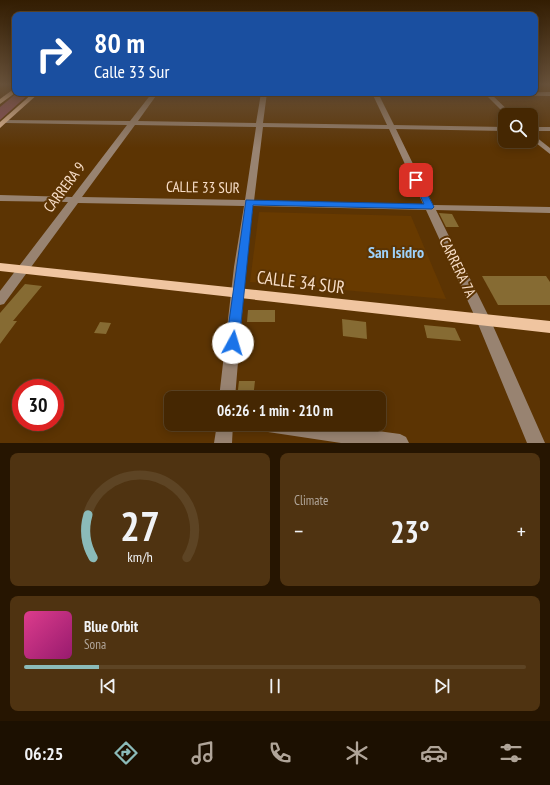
<!DOCTYPE html>
<html lang="en">
<head>
<meta charset="utf-8">
<style>
	:root { --surface:#452702; --page:#4f3311; --text:#f1f3f6; --muted:#b0a599; --line:#5d4424; --accent:#8bbbb9 }
	body { margin:0; font-family:"PT Sans Narrow",sans-serif; background:var(--page); color:var(--text); height:100vh; display:flex; flex-direction:column; font-size:15px; white-space:nowrap }
	* { box-sizing:border-box; margin:0 }
	p { font-size:13px; color:var(--muted) }
	.icon { flex:none; width:22px; height:22px; fill:none; stroke:currentColor; stroke-width:2; stroke-linecap:round; stroke-linejoin:round }
	.map { position:relative; height:443px; overflow:hidden }
	.side { display:flex; flex-direction:column; gap:10px; padding:10px; background:#261501; flex:1 }
	.side>* { flex:none }
	.hud { position:absolute; left:12px; top:12px; width:526px; height:84px; border-radius:8px; box-shadow:0 2px 10px #0003,0 0 0 1px var(--line); background:#1a4fa0; color:#fff; overflow:hidden }
	.fabs { position:absolute; left:498px; top:108px; display:grid; gap:8px }
	.fabs a { display:grid; place-items:center; width:40px; height:40px; border-radius:8px; background:var(--surface); box-shadow:0 2px 10px #0003,0 0 0 1px var(--line); font-size:20px }
	.speed { position:absolute; left:12px; top:379px; display:flex; gap:8px; font-size:20px; font-weight:700; text-align:center }
	.speed>* { display:grid; place-content:center; width:52px; height:52px; border-radius:50%; background:var(--surface); box-shadow:0 2px 10px #0003,0 0 0 1px var(--line); line-height:1 }
	.speed .limit { border:6px solid #d22; background:#fff; color:#111 }
	.pin { position:absolute; display:grid; place-items:center; width:34px; height:34px; color:#fff; margin:-17px; border-radius:8px; box-shadow:0 2px 6px #0006 }
	.me { position:absolute; width:44px; margin:-22px; rotate:6deg; stroke-linejoin:round; filter:drop-shadow(0 0 3px #0008) }
	.turn { display:flex; align-items:center; gap:14px; height:84px; padding:0 16px; font-size:18px }
	.turn .icon { width:52px; height:52px; stroke-width:2.5 }
	.turn b { display:block; font-size:28px; line-height:34px }
	.big { font-size:30px; font-weight:800; line-height:1.1 }
	.side .card { flex:1; display:flex; flex-direction:column; justify-content:center; gap:6px; min-width:0; padding:0 14px; border-radius:8px; background:var(--page) }
	.side .dial { align-items:center; gap:0 }
	.dial svg { height:104px; overflow:visible; fill:none; stroke:var(--line); stroke-width:7; stroke-linecap:round; text-anchor:middle }
	.dial text { fill:var(--text); stroke:none }
	.song { display:flex; align-items:center; gap:12px }
	.cover { width:48px; height:48px; border-radius:6px; background:linear-gradient(135deg,hsl(330 70% 55%),hsl(320 70% 35%)) }
	.played { height:4px; border-radius:2px; background:linear-gradient(90deg,var(--accent) 15%,var(--line) 15%) }
	.keys { display:flex; justify-content:space-around; direction:ltr }
	.heat { display:flex; justify-content:space-between; align-items:center; font-size:22px; direction:ltr }
	.side .tiles { flex:1; display:grid; gap:10px; grid-template-columns:1fr 1fr }
	.card:last-child { grid-column:span 2 }
	.trip { position:absolute; left:164px; top:391px; width:222px; height:40px; border-radius:8px; background:var(--surface); box-shadow:0 2px 10px #0003,0 0 0 1px var(--line); font-weight:800; line-height:40px; text-align:center }
	.dock { display:flex; height:64px; justify-content:space-around; align-items:center; background:#1c1001; color:var(--muted) }
	.dock .icon { width:28px; height:28px }
	.dock .on { color:var(--accent) }
	.dock b { font-size:18px; color:var(--text) }
	.map>svg:first-child { display:block }
	.built { fill:#683a00 }
	.green { fill:#8f4e60 }
	.building { fill:#866b33 }
	.lines { fill:none; stroke-linecap:round; stroke-linejoin:round }
	.minor { fill:#988371; fill-rule:evenodd }
	.major { fill:#f0c5a0; fill-rule:evenodd }
	.route { fill:#1a73e8; stroke:#114b97 }
	.labels { text-anchor:middle; dominant-baseline:central; stroke-width:4; stroke-linejoin:round; paint-order:stroke }
	.street-label { font-size:15px; fill:#f8dec8; stroke:#5c3403 }
	.neighbourhood-label { font-size:16px; font-weight:bold; fill:#9dd1fb; stroke:#5c3403 }
	.near-street-label { font-size:18px; fill:#f8dec8; stroke:#5c3403 }
</style>
</head>
<body>
<div class="map">
<svg width="550" height="443" viewBox="0 0 550 443">
	<rect width="100%" height="100%" fill="#5c3403"/>
	<path class="built" d="M259,212L411,216L446,299L250,282Z"/>
	<path class="green" d="M17,93H30L0,120V107Z"/>
	<g class="building">
		<path d="M439,213L452,214L459,227H446Z"/>
		<path d="M482,276H546L550,282V305H498Z"/>
		<path d="M25,284L42,286L13,321H17L0,344V313Z"/>
		<path d="M248,310H275V322H247Z"/>
		<path d="M342,319L366,322L367,339L343,336Z"/>
		<path d="M100,322L111,323L106,334L94,333Z"/>
		<path d="M424,325L455,328L461,341L427,338Z"/>
		<path d="M239,381H255L253,398H237Z"/>
	</g>
	<g class="lines">
		<g class="minor">
			<path d="M550,92V96L498,95L495,93Z"/>
			<path d="M70,93H76L71,97L68,95Z"/>
			<path d="M152,93H158L138,121L256,123L261,93H267L263,123L387,125L372,93H378L394,125L505,127V131L396,129L433,205L550,207V213L436,210L490,319L545,443H527L476,319L426,210L253,206L246,267L235,398H219L234,267L244,206L78,203L4,304L0,305V291L68,202L0,201V195L72,197L127,125L6,123L4,122V120L130,121ZM135,125L256,127L245,200L82,197ZM263,127L389,129L423,204L254,201Z"/>
			<path d="M484,93H490L513,115H506Z"/>
			<rect x="531" y="127" width="19" height="4"/>
			<path d="M531,133L550,148V154L531,139Z"/>
			<path d="M217,424H233L232,443H214Z"/>
			<path d="M260,424H326L400,434L406,437L409,443H341L268,432L262,430Z"/>
		</g>
		<g class="major">
			<path d="M15,88V93L0,104V99Z"/>
			<path d="M33,93H39L0,128V122Z"/>
			<path d="M0,263L550,321V333L0,271Z"/>
		</g>
	</g>
	<linearGradient id="sky" x2="0" y2="1"><stop stop-color="#331d02"/><stop offset="0.57" stop-color="#665039"/><stop offset="1" stop-color="#665039" stop-opacity="0"/></linearGradient>
	<rect width="550" height="148" fill="url(#sky)"/>
	<path class="route" d="M416,178L420,180L434,207L432,209L253,205L239,343L237,347L233,348L228,347L226,343L246,200L424,204L413,180Z"/>
	<g class="labels">
		<g class="street-label">
			<text transform="translate(64 187) rotate(-53)">CARRERA 9</text>
			<text transform="translate(203 187) rotate(1)">CALLE 33 SUR</text>
			<text transform="translate(458 267) rotate(64)">CARRERA 7A</text>
		</g>
		<g class="neighbourhood-label">
			<text x="396" y="252">San Isidro</text>
		</g>
		<g class="near-street-label">
			<text transform="translate(301 282) rotate(7)">CALLE 34 SUR</text>
		</g>
	</g>
</svg>
<div class="fabs">
<a><svg class="icon" aria-label="search" viewBox="0 0 24 24"><circle cx="10" cy="10" r="6"/><path d="M15 15l6 6"/></svg></a>
</div>
<div class="speed"><div class="limit">30</div></div>
<div class="pin" style="left:416px;top:180px;background:#d93025"><svg class="icon" aria-label="arrive" viewBox="0 0 24 24"><path d="M6 21V4h12l-3 4 3 4H6"/></svg></div>
<svg class="me" style="left:233px;top:343px" viewBox="-20 -20 40 40"><circle r="19" fill="#fff"/><path d="M0-13L10 11 0 6-10 11z" fill="#1a73e8"/></svg>
<div class="trip">06:26 · 1 min · 210 m</div>
<div class="hud">
<div class="turn"><svg class="icon" aria-label="right" viewBox="0 0 24 24"><path d="M7 20v-9h11M14 6l5 5-5 5"/></svg><div><b>80 m</b>Calle 33 Sur</div></div>
</div>
</div>
<section class="side">
<div class="tiles">
<div class="card dial"><svg viewBox="0 0 100 80">
<path d="M14 69A42 42 0 1 1 86 69"/>
<path d="M14 69A42 42 0 0 1 10 36" stroke="#8bbbb9"/>
<text x="50" y="56" font-size="32" font-weight="700">27</text>
<text x="50" y="72" font-size="11">km/h</text>
</svg></div>
<div class="card"><p>Climate</p>
<div class="heat"><a>−</a><b class="big">23°</b><a>+</a></div>
</div>
<div class="card">
<div class="song"><i class="cover"></i><div><b>Blue Orbit</b><p>Sona</p></div></div>
<div class="played"></div>
<div class="keys"><svg class="icon" aria-label="previous" viewBox="0 0 24 24"><path d="M18 5L8 12l10 7zM5 5v14"/></svg><svg class="icon" aria-label="pause" viewBox="0 0 24 24"><path d="M8 5v14M16 5v14"/></svg><svg class="icon" aria-label="next" viewBox="0 0 24 24"><path d="M6 5l10 7-10 7zM19 5v14"/></svg></div>
</div>
</div>
</section>
<nav class="dock">
<b>06:25</b>
<svg class="icon on" aria-label="directions" viewBox="0 0 24 24"><path d="M12 3l9 9-9 9-9-9zM9 14v-3h6M13 9l2 2-2 2"/></svg>
<svg class="icon" aria-label="music" viewBox="0 0 24 24"><path d="M9 18V5l10-2v13"/><circle cx="6" cy="18" r="3"/><circle cx="16" cy="16" r="3"/></svg>
<svg class="icon" aria-label="phone" viewBox="0 0 24 24"><path d="M5 4h4l2 5-3 2q2 4 5 5l2-3 5 2v4C11 20 4 13 5 4z"/></svg>
<svg class="icon" aria-label="climate" viewBox="0 0 24 24"><path d="M12 3v18M4 7l16 10M4 17L20 7"/></svg>
<svg class="icon" aria-label="car" viewBox="0 0 24 24"><path d="M5 17H2v-5l4-1 3-4h7l3 4 3 1v5h-3M9 17h6M6 11h13"/><circle cx="7" cy="17" r="2"/><circle cx="17" cy="17" r="2"/></svg>
<svg class="icon" aria-label="filters" viewBox="0 0 24 24"><path d="M4 7h16M4 17h16"/><circle cx="9" cy="7" r="2"/><circle cx="15" cy="17" r="2"/></svg>
</nav>
</body>
</html>
